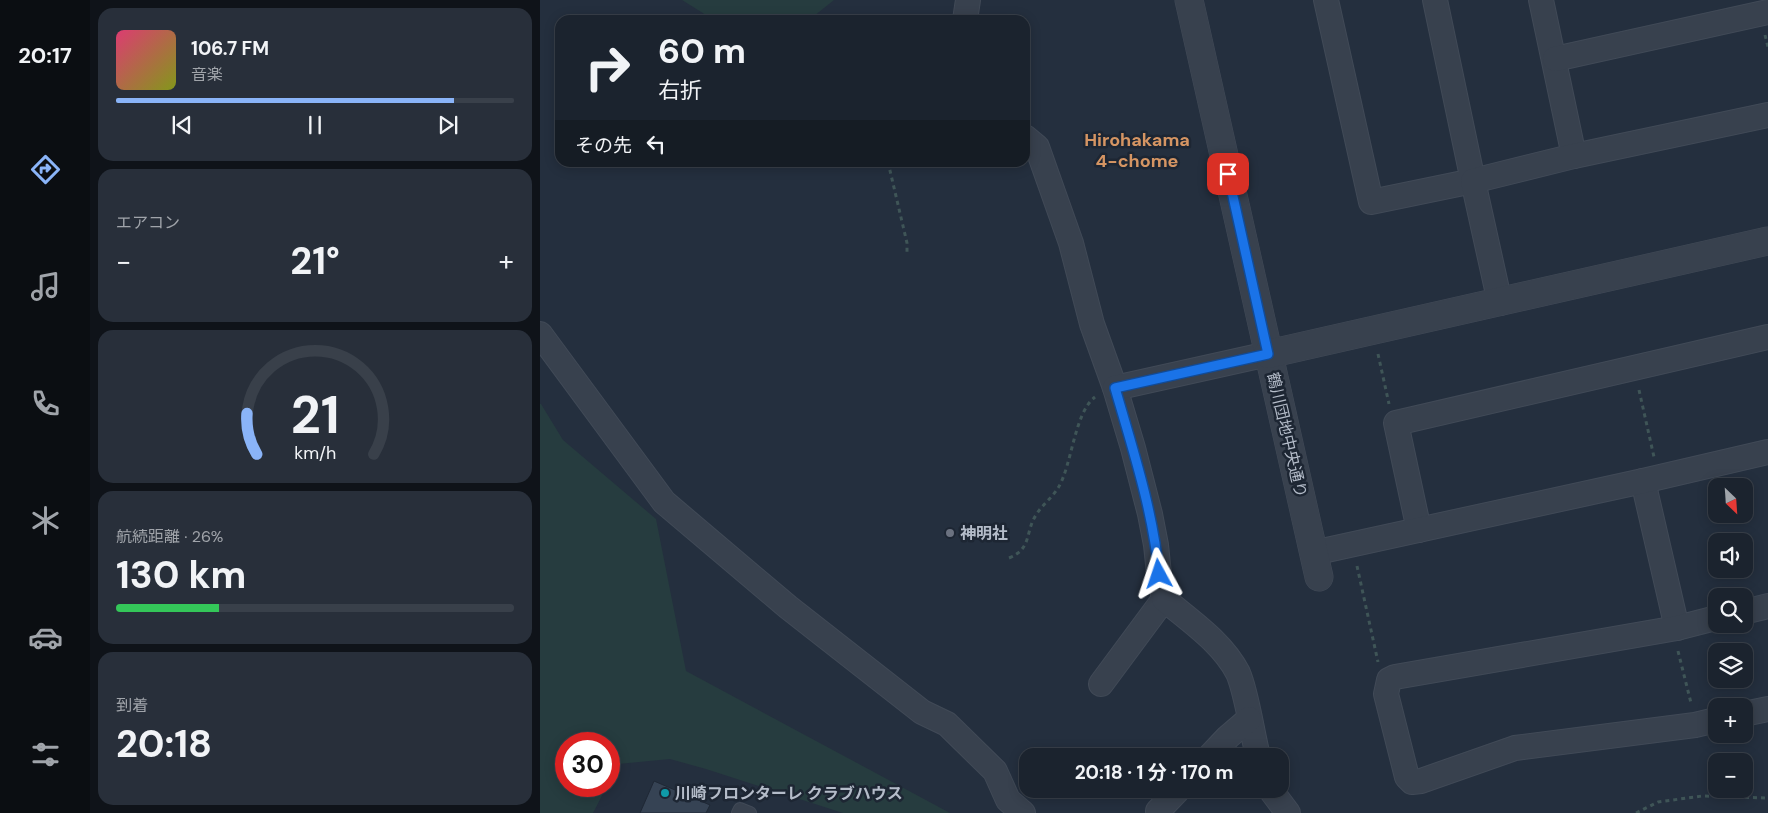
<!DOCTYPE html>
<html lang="ja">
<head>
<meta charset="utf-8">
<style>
	:root { --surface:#1b232e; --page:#282f3a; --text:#f1f3f6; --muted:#a0a4aa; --line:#39404a; --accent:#8ab4f8 }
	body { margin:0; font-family:"DM Sans","Noto Sans JP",sans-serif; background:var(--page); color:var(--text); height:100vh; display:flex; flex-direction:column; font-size:19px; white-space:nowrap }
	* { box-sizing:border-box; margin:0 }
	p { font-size:16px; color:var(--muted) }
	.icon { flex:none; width:28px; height:28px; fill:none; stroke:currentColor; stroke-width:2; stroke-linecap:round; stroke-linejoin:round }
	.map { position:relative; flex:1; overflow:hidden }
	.drawer { display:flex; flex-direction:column; gap:8px; padding:8px; background:#0f1319; width:450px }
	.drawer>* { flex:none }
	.banner { position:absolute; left:15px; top:15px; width:475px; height:152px; border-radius:15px; box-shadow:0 2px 12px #0003,0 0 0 1px var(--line); background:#1b232e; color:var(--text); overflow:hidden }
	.needle { width:32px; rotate:155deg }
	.buttons { position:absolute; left:1168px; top:478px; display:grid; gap:10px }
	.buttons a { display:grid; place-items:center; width:45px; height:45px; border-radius:10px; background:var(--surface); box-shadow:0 2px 12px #0003,0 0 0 1px var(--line); font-size:25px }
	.speed { position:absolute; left:15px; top:732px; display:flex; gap:10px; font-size:25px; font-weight:700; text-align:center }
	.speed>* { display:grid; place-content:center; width:65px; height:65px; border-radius:50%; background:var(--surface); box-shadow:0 2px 12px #0003,0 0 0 1px var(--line); line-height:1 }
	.speed .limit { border:8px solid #d22; background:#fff; color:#111 }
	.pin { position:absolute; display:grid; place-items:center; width:42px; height:42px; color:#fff; margin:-21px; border-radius:10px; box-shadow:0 2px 8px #0006 }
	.me { position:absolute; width:55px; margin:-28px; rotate:355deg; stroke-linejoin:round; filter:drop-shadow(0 0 4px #0008) }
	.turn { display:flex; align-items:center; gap:18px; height:105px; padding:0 20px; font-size:22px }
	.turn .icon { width:65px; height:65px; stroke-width:2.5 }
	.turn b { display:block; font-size:35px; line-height:42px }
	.then { display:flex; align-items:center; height:48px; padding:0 20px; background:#0003; gap:10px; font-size:19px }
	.big { font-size:38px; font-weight:700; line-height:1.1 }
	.drawer .tile { flex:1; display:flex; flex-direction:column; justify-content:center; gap:8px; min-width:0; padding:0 18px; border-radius:15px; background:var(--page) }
	.drawer .dial { align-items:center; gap:0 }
	.dial svg { height:130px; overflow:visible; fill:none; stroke:var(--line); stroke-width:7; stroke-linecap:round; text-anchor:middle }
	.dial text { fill:var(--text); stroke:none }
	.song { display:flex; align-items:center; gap:15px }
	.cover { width:60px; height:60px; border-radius:8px; background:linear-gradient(135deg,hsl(340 70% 55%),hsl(70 70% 35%)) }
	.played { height:5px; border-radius:2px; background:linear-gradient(90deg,var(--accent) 85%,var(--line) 85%) }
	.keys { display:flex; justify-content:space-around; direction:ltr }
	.heat { display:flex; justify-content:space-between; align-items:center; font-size:28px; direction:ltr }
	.charge { height:8px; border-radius:4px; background:linear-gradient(90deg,#34c759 26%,var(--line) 0) }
	.trip { position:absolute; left:479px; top:748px; width:270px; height:50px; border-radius:15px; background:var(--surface); box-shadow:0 2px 12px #0003,0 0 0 1px var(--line); font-weight:700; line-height:50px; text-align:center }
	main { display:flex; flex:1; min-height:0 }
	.tabs { display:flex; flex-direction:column; width:90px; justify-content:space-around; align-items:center; background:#0b0e12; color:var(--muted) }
	.tabs .icon { width:35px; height:35px }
	.tabs .selected { color:var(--accent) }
	.tabs b { font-size:22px; color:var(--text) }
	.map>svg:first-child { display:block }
	.green { fill:#263c3f }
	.building { fill:#364354; stroke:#1f2835 }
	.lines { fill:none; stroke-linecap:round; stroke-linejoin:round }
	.service-casing { stroke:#414a57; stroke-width:14 }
	.minor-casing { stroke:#414a57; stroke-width:26 }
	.tertiary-casing { stroke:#414a57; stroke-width:29 }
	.path { stroke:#3f5557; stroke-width:3; stroke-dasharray:4 4; stroke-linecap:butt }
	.service { stroke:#38414e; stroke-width:12 }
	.minor { stroke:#38414e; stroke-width:24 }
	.tertiary { stroke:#38414e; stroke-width:28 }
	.route-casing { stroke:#114b97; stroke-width:12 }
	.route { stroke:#1a73e8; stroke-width:9 }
	.worship-dot { fill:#6b7280; stroke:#1d2633; stroke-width:2 }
	.culture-dot { fill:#0f9aa8; stroke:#1d2633; stroke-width:2 }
	.labels { text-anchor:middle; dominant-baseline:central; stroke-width:5; stroke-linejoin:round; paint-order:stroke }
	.street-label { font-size:16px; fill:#b4bcc9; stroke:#1d2633 }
	.poi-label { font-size:16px; font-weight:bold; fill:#b4bcc9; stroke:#1d2633; text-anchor:start }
	.neighbourhood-label { font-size:18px; font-weight:bold; fill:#d59563; stroke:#1d2633 }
</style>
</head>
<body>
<main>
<nav class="tabs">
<b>20:17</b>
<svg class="icon selected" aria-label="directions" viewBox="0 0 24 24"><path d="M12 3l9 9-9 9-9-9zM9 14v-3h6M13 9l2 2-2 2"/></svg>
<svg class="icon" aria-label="music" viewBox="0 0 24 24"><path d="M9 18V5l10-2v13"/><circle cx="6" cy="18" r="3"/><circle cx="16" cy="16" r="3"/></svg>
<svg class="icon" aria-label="phone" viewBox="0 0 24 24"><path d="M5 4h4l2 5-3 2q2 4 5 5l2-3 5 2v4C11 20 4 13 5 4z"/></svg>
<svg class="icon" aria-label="climate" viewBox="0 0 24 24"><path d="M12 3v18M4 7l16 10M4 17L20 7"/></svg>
<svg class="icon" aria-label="car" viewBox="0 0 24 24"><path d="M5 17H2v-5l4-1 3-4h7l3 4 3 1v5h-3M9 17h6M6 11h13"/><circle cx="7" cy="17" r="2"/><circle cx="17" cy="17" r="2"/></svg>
<svg class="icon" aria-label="filters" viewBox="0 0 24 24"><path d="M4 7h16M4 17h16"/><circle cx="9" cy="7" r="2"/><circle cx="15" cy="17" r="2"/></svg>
</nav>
<section class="drawer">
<div class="tile">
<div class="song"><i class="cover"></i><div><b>106.7 FM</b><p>音楽</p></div></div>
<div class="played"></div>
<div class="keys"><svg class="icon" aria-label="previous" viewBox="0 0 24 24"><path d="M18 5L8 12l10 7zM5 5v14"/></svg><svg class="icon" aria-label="pause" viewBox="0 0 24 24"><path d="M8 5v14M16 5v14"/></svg><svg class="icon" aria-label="next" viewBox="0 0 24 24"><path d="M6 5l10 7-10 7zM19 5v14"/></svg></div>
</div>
<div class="tile"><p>エアコン</p>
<div class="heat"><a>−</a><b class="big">21°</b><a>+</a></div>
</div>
<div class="tile dial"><svg viewBox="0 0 100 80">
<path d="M14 69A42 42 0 1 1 86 69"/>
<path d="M14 69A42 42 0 0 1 8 44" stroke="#8ab4f8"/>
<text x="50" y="56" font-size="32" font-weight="700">21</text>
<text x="50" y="72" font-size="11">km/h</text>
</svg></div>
<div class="tile"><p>航続距離 · 26%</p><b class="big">130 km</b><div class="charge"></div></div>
<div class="tile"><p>到着</p><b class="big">20:18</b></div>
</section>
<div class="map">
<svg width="1228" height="813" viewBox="0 0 1228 813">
	<rect width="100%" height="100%" fill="#242f3e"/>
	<g class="green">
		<path d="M142,0H294L269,20H174Z"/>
		<path d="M0,404H1L23,440L116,519L146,671L410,813H303L166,769L130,759L78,764L69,783V744H26V786H67L53,813H0Z"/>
	</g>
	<path class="building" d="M114,781L170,805L166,813H100Z"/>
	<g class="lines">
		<defs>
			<path id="service" d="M198,813L200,809L210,813"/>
			<g id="minor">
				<path d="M786,0L831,202L933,181L895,0"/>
				<path d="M1001,0L1034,156"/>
				<path d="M425,20L428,0"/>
				<path d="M1015,59L1228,12"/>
				<path d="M485,137L497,147L531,243L552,324L575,388L593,448L610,514L616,545L619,574L624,599L561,684"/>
				<path d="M960,303L933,181L1034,156L1228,115"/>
				<path d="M0,334L124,502L248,607L382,712L407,724L455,771L468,800L483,813"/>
				<path d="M575,388L728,354"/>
				<path d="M1103,481L1137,628"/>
				<path d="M879,530L856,423L1228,337"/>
				<path d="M773,553L1103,481L1228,452"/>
				<path d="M624,599C650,621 682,642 698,673C707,694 712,733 718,756"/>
				<path d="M1204,612L1228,606"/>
				<path d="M1176,618L1137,628L855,677L849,680L846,694L867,777L872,782L881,781L975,748L1155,725L1176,720"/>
				<path d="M1204,714L1228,709"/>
				<path d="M670,756L688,737L709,719"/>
				<path d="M730,789L748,813"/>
				<path d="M618,811L639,789"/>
			</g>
			<g id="tertiary">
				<path d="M649,0L779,577"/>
				<path d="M728,354L1228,241"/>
			</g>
		</defs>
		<use href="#service" class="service-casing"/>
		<use href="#minor" class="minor-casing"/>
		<use href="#tertiary" class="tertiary-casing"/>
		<g class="path">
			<path d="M1225,35L1228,47"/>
			<path d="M348,162L367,243V255"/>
			<path d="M838,354L849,404"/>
			<path d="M1099,390L1114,457"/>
			<path d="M469,558C492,549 485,532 496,515C502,505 512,498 518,488C532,466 534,413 555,397"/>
			<path d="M817,566L838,662"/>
			<path d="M1138,651L1151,703"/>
			<path d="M1096,813L1118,802L1162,796L1228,798"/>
		</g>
		<use href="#service" class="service"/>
		<use href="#minor" class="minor"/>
		<use href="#tertiary" class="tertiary"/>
	</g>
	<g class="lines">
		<defs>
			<path id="route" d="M619,574C613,511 593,450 575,388L728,354L688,174"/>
		</defs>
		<use href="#route" class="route-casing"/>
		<use href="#route" class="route"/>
	</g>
	<circle class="worship-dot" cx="410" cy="533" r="5"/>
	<circle class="culture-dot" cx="125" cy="793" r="5"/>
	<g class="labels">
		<g class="street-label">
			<text transform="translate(747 435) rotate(77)">鶴川団地中央通り</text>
		</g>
		<g class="poi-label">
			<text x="420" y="533">神明社</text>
			<text x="135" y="793">川崎フロンターレ クラブハウス</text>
		</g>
		<g class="neighbourhood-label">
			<text x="597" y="140">Hirohakama<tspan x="597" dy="21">4-chome</tspan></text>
		</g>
	</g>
</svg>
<div class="buttons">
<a><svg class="needle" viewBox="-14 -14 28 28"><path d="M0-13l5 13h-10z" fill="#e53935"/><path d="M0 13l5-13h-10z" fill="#a0a4aa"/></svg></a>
<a><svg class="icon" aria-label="sound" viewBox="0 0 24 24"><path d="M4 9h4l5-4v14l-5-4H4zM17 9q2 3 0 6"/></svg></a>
<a><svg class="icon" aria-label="search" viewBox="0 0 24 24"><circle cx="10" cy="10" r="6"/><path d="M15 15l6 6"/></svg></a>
<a><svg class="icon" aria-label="layers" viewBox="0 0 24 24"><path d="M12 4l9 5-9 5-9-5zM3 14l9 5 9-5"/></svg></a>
<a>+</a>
<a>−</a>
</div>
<div class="speed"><div class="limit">30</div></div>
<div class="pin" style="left:688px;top:174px;background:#d93025"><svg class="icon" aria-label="arrive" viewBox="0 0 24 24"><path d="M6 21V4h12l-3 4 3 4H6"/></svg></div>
<svg class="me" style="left:619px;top:574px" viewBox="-20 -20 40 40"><path d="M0-17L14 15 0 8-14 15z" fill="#1a73e8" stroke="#fff" stroke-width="4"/></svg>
<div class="trip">20:18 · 1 分 · 170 m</div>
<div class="banner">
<div class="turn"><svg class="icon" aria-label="right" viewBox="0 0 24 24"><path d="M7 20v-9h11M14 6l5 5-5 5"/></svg><div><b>60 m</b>右折</div></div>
<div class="then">その先<svg class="icon" aria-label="left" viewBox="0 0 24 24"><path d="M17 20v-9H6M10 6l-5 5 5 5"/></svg></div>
</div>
</div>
</main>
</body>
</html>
